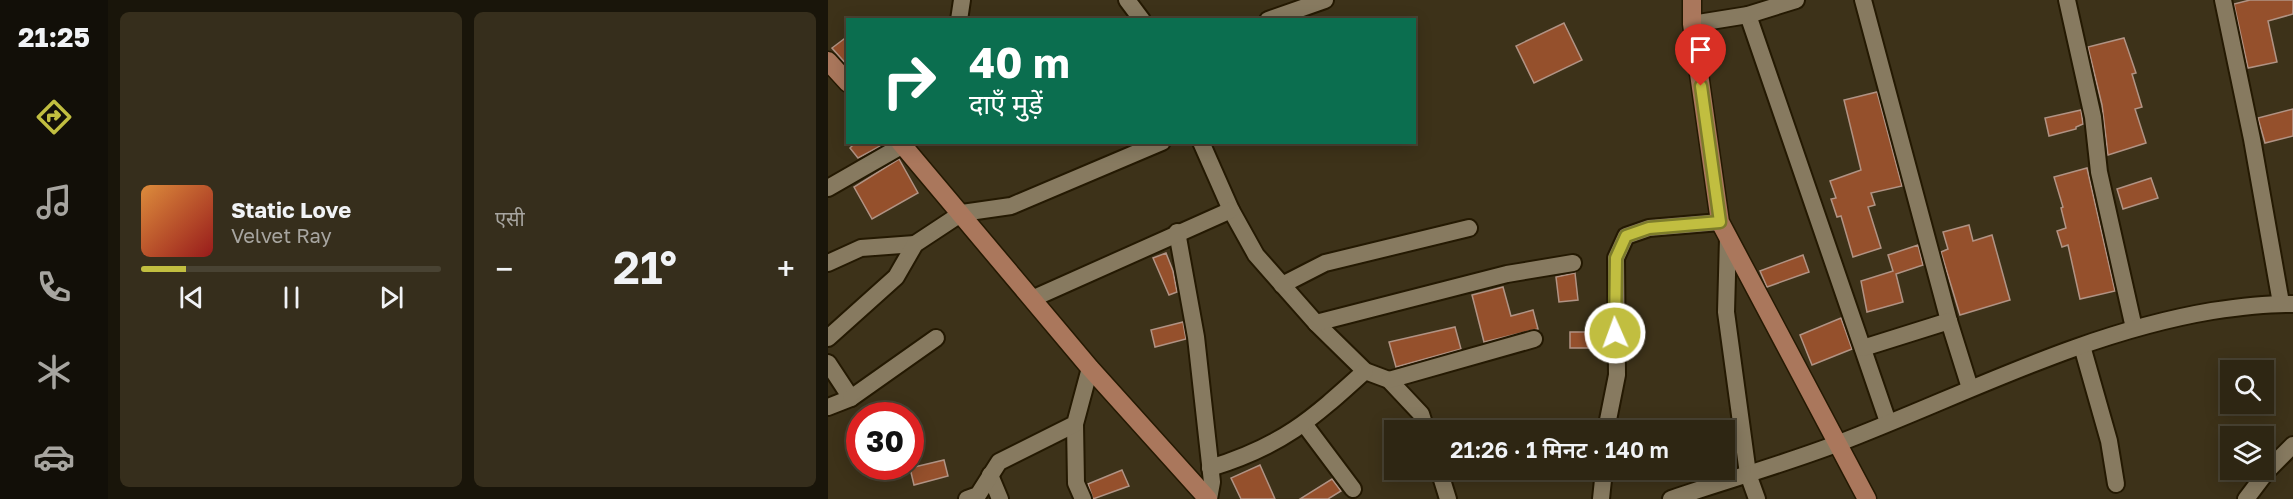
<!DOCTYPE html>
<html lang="hi">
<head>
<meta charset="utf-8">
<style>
	:root { --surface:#2e2613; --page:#362e1c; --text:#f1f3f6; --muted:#a7a5a0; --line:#494333; --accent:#c1be40 }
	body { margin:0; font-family:"Golos Text","Noto Sans Devanagari",sans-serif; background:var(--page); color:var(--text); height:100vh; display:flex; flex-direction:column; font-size:22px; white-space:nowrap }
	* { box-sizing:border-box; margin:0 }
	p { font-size:20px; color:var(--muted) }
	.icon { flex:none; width:33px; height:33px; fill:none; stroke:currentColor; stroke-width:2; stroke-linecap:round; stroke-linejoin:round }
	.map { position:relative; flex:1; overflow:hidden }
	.panel { display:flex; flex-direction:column; gap:12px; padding:12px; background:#19150a; width:720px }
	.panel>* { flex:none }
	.hud { position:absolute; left:18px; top:18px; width:570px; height:126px; border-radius:0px; box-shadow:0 3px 15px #0003,0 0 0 2px var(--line); background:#0b6e4f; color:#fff; overflow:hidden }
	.controls { position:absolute; left:1392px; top:360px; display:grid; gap:12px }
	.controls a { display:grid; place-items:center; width:54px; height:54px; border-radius:0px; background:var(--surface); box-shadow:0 3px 15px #0003,0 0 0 2px var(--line); font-size:30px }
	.speed { position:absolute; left:18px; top:402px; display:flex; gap:12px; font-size:30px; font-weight:700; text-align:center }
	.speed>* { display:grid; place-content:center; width:78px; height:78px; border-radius:50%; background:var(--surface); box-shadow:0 3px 15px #0003,0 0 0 2px var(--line); line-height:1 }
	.speed .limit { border:9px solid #d22; background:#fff; color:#111 }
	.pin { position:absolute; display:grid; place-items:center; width:51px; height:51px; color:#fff; margin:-62px -26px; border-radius:50% 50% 50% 0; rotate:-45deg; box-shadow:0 0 6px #0007 }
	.pin .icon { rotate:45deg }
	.me { position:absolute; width:66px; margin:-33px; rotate:358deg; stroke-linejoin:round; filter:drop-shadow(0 0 4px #0008) }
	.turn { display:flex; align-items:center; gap:21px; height:126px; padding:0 24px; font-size:27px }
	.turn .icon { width:78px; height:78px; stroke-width:2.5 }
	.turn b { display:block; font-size:42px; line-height:51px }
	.big { font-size:45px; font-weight:600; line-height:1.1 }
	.panel .widget { flex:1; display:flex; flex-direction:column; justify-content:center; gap:9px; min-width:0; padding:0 21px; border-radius:9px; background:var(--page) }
	.song { display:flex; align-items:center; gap:18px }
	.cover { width:72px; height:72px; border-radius:9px; background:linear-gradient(135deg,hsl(30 70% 55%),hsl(0 70% 35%)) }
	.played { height:6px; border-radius:3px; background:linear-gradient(90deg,var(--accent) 15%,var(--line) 15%) }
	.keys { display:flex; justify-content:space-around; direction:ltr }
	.heat { display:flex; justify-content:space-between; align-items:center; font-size:33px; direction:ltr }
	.panel .tiles { flex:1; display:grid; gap:12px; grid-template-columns:repeat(2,1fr) }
	.trip { position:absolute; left:556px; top:420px; width:351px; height:60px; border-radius:0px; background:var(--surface); box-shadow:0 3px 15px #0003,0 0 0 2px var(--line); font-weight:600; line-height:60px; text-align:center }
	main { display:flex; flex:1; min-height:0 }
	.dock { display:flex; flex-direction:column; width:108px; justify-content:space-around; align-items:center; background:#120f08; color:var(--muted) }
	.dock .icon { width:42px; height:42px }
	.dock .selected { color:var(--accent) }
	.dock b { font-size:27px; color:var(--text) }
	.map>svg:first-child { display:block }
	.building { fill:#95502c; stroke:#b19384; stroke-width:1.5 }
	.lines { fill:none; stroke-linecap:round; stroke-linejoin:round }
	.street-casing { stroke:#241902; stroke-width:20 }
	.secondary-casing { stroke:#241902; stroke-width:21 }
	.street { stroke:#877a60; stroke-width:16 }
	.secondary { stroke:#aa775c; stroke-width:18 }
	.route-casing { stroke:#7d7c2a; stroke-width:15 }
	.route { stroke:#c1be40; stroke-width:10 }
</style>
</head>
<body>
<main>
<nav class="dock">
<b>21:25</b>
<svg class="icon selected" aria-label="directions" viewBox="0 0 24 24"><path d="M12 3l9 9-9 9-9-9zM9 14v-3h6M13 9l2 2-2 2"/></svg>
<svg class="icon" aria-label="music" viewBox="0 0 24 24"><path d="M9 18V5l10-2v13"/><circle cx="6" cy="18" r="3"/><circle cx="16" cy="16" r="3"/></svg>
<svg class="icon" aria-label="phone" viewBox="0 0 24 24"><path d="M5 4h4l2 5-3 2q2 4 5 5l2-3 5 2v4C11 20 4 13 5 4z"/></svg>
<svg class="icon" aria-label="climate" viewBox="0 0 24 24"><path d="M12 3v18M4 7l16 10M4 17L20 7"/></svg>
<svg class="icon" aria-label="car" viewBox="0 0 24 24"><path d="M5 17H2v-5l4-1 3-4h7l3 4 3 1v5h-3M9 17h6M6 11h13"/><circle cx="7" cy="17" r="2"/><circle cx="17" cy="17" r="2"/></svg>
</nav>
<section class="panel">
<div class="tiles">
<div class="widget">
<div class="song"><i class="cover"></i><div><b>Static Love</b><p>Velvet Ray</p></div></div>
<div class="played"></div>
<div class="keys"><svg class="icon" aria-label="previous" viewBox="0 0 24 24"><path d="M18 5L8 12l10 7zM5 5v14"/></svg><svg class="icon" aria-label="pause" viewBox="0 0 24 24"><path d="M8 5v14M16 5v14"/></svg><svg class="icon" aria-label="next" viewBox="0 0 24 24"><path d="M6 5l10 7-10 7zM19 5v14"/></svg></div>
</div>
<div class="widget"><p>एसी</p>
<div class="heat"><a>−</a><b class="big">21°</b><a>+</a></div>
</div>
</div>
</section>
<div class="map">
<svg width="1465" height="499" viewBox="0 0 1465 499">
	<rect width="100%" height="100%" fill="#3d3219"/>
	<g class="building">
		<path d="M1422,0H1465V14L1440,21L1449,62L1420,68L1406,4Z"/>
		<path d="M736,23L754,60L706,83L688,46Z"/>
		<path d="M20,36V66L4,48Z"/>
		<path d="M1296,38L1308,73L1304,74L1314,107L1307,109L1318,143L1280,155L1274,105L1260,47Z"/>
		<path d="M1049,92L1074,186L1043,193L1047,205L1040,207L1053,248L1025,257L1013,216L1009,217L1003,199L1008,198L1002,181L1033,170L1016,100Z"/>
		<path d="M1465,109V136L1437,143L1430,118Z"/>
		<path d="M1253,110L1255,124L1248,127V129L1221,136L1217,118Z"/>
		<path d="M28,142H57L58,143L30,158L22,148Z"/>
		<path d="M71,159L90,193L44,219L26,187Z"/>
		<path d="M1259,168L1287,291L1252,299L1240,245L1234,247L1229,231L1238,228L1233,208L1235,207L1226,177Z"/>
		<path d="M1323,178L1330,198L1295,209L1289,189Z"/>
		<path d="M1141,225L1145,241L1164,235L1182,300L1132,315L1113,252L1120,249L1115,232Z"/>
		<path d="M1090,245L1095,265L1068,274L1075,302L1039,312L1033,281L1065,271L1060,255Z"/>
		<path d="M338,253L345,271L349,292L341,295L325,258Z"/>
		<path d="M975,255L981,272L939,287L932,271Z"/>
		<path d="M747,273L750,300L731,302L728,277Z"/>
		<path d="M675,287L683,316L705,310L710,329L656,342L644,295Z"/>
		<path d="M1013,318L1024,349L984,365L972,335Z"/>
		<path d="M355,322L358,339L327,347L323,330Z"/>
		<path d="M627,327L633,349L568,367L561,342Z"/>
		<rect x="742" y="332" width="33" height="16"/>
		<path d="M116,460L120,476L86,485L82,468Z"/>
		<path d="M432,465L447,499H413L403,478Z"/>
		<path d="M294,470L301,486L265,499L260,484Z"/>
		<path d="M504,479L513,491L500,499H472Z"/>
	</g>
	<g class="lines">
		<defs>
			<g id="street">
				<path d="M299,0L314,20"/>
				<path d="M1035,0L1121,321L1142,388"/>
				<path d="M1239,0L1265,117L1271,172L1306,328"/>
				<path d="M1395,0L1424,139L1453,303"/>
				<path d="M920,15L1060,422"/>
				<path d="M131,20L134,0"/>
				<path d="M440,20L497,0"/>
				<path d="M864,24L920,15L968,0"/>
				<path d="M373,142L403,210L428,255L488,323L537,371L561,380L593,414L598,430"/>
				<path d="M0,188L75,145"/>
				<path d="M349,232L368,337L384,482L381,499"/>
				<path d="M900,238L898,312L920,474L929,499"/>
				<path d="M0,263L33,248L87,244"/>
				<path d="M454,285L497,263L641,228"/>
				<path d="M206,298L403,210"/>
				<path d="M488,323L679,274L745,263"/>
				<path d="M0,338L68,277L87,244L134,213L183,206L334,142"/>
				<path d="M1254,346L1281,441L1288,484"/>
				<path d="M1035,348L1121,321"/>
				<path d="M0,363L23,398L0,407"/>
				<path d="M561,380L706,339"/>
				<path d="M23,398L108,338"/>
				<path d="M247,424L248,483L255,499"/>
				<path d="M477,425L525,489"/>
				<path d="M778,430L789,375L788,258L798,236L821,228L892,222"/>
				<path d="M382,468C454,446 483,420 537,371"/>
				<path d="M611,470L620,499"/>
				<path d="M162,475L172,499"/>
				<path d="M139,499L150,495L171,462L247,424L262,368"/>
				<path d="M773,499L776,470"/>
				<path d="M843,499C899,480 956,464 1011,443C1134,396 1253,333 1384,311C1410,307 1438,303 1465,304"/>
				<path d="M1418,499L1440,470L1465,445"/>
			</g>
			<g id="secondary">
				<path d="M864,0V24L892,222L1039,499"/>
				<path d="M0,61L20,83"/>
				<path d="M72,142L262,368L380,499"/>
			</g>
		</defs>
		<use href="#street" class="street-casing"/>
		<use href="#secondary" class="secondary-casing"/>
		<use href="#street" class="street"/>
		<use href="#secondary" class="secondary"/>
	</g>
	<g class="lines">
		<defs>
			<path id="route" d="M787,333L788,258L798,236L821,228L892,222L873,86"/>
		</defs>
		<use href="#route" class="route-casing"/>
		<use href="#route" class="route"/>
	</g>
</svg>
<div class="controls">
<a><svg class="icon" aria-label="search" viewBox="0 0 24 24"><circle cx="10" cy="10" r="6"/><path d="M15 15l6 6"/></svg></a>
<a><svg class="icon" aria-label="layers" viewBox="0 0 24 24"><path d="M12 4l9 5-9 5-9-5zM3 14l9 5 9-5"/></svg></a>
</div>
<div class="speed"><div class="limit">30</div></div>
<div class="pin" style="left:873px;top:86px;background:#d93025"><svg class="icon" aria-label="arrive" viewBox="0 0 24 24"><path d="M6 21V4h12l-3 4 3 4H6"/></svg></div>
<svg class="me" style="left:787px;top:333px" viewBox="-20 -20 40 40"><circle r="17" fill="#c1be40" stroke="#fff" stroke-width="3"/><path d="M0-11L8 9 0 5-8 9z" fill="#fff"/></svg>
<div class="trip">21:26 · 1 मिनट · 140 m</div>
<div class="hud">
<div class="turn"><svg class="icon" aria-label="right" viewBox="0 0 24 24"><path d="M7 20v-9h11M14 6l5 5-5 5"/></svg><div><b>40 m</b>दाएँ मुड़ें</div></div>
</div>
</div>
</main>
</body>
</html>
